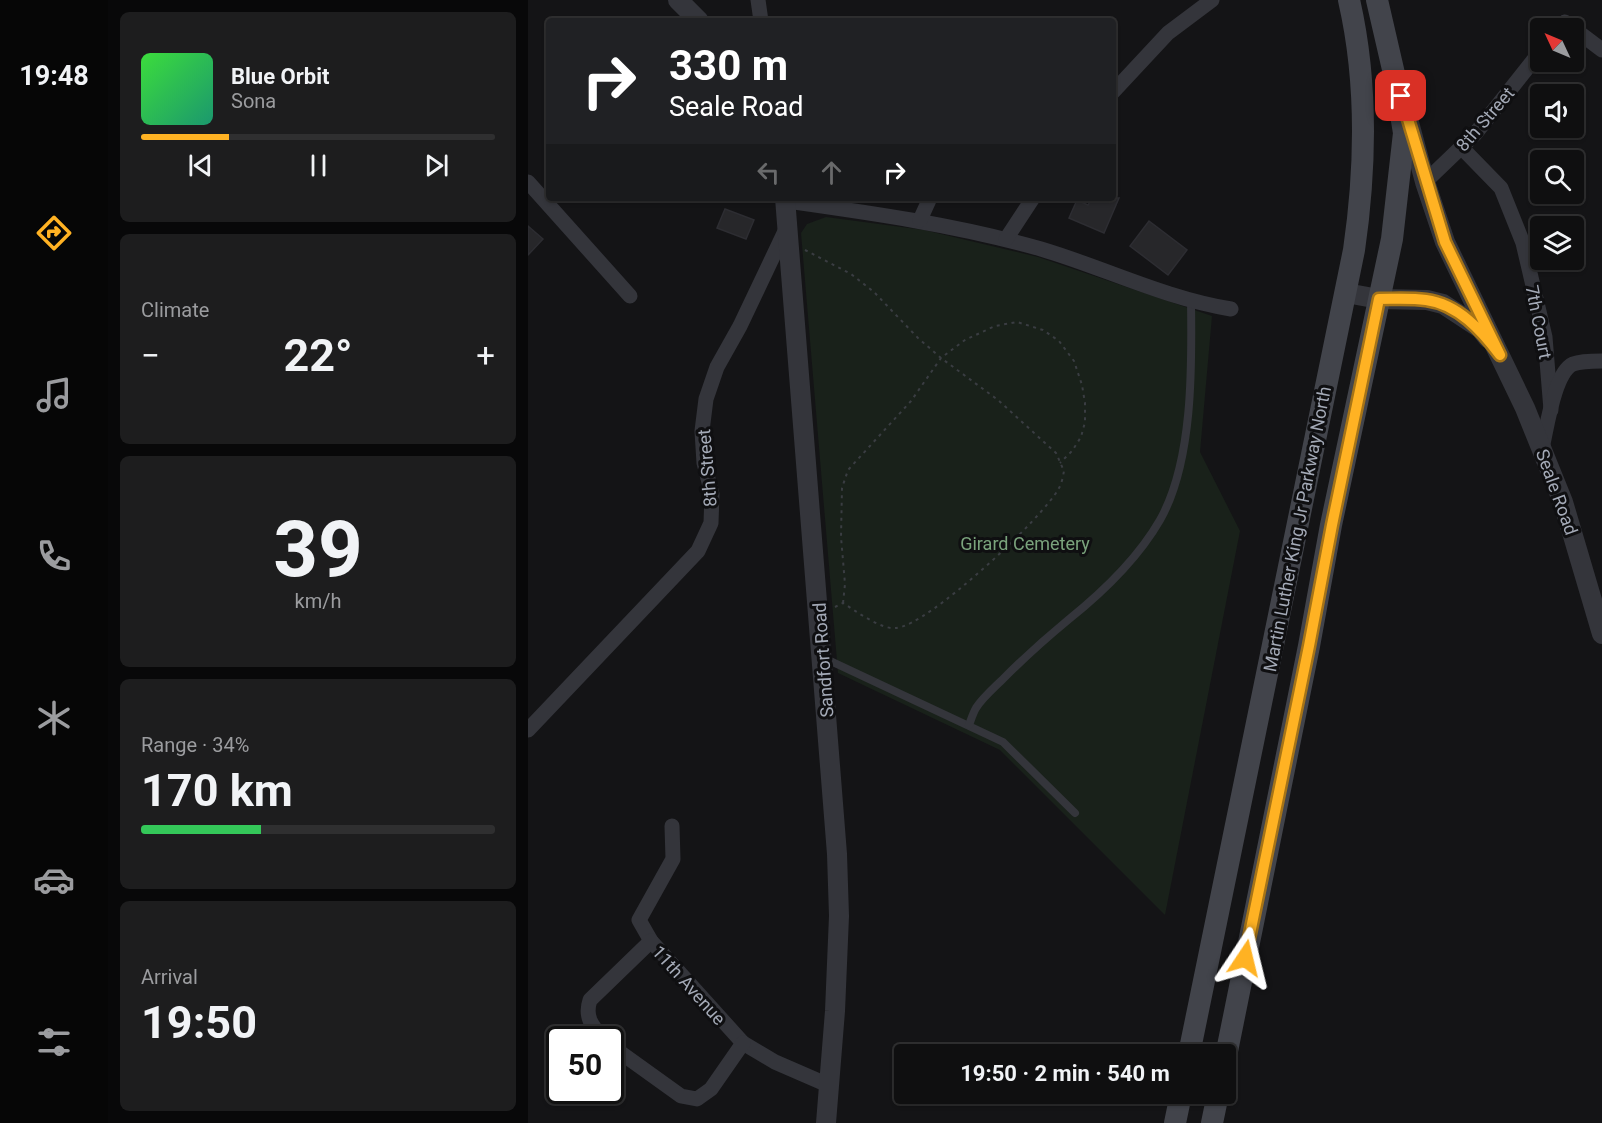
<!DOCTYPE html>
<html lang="en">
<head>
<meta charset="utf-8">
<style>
	:root { --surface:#0f0f10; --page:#1d1d1e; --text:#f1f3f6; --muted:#9b9c9f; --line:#2f2f30; --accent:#ffb223 }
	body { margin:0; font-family:Roboto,sans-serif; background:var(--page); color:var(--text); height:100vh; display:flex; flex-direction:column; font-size:22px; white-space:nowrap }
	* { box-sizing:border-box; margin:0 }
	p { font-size:20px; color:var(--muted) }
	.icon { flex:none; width:33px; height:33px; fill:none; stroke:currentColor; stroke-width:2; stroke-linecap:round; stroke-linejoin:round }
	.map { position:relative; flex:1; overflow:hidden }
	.details { display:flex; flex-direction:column; gap:12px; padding:12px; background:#080809; width:420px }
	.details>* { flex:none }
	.top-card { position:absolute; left:18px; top:18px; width:570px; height:183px; border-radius:6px; box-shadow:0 2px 4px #0004,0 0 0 2px var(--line); background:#202124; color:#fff; overflow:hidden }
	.needle { width:39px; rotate:314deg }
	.tools { position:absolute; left:1002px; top:18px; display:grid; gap:12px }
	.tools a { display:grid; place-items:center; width:54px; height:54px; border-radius:6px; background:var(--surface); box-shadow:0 2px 4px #0004,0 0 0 2px var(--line); font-size:30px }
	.speed { position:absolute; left:18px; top:1026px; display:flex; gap:12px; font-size:30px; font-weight:700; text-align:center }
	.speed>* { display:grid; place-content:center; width:78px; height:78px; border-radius:50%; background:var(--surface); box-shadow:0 2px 4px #0004,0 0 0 2px var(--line); line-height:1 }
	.speed .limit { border:3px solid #111; border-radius:9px; background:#fff; color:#111 }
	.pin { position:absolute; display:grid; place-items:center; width:51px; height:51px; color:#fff; margin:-26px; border-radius:12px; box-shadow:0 3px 9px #0006 }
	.me { position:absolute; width:66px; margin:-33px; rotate:10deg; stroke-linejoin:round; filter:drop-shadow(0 0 4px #0008) }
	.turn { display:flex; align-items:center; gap:21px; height:126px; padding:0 24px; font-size:27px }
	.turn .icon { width:78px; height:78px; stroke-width:2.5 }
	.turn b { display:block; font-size:42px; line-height:51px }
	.lanes { display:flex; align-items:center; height:57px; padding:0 24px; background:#0003; justify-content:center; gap:30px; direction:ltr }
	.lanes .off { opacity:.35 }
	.big { font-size:45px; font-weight:700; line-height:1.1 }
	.details .widget { flex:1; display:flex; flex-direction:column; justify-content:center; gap:9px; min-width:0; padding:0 21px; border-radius:9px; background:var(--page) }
	.details .dial { align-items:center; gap:0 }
	.dial b { font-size:78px; line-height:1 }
	.song { display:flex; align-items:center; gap:18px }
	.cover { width:72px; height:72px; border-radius:9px; background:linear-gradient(135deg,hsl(120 70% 55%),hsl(160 70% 35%)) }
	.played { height:6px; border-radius:3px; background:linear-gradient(90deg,var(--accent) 25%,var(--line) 25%) }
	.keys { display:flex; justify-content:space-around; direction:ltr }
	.heat { display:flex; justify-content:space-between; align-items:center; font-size:33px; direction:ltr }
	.charge { height:9px; border-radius:4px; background:linear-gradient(90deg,#34c759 34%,var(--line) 0) }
	.trip { position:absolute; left:366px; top:1044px; width:342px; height:60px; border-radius:6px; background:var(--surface); box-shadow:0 2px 4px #0004,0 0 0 2px var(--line); font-weight:700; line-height:60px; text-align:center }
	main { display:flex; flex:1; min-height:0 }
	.menu { display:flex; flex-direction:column; width:108px; justify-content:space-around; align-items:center; background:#060606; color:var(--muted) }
	.menu .icon { width:42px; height:42px }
	.menu .active { color:var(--accent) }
	.menu b { font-size:27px; color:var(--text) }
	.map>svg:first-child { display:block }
	.green { fill:#19211a }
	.building { fill:#27272a; stroke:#2d2d32; stroke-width:1.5 }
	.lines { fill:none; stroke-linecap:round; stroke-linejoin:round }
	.path { stroke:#3a3d42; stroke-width:2; stroke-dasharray:3 4.5; stroke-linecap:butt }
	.service { stroke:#34353b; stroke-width:8 }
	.minor { stroke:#34353b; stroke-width:15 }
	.tertiary { stroke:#34353b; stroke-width:20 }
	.secondary { stroke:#42444b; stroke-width:22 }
	.route-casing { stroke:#a67417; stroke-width:15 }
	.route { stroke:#ffb223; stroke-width:10 }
	.labels { text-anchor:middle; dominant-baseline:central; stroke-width:6; stroke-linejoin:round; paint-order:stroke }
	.street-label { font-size:18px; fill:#a4aab7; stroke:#0f0f11 }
	.park-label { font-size:18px; fill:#7aa37c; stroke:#0f0f11 }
</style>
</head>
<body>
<main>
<nav class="menu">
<b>19:48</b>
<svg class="icon active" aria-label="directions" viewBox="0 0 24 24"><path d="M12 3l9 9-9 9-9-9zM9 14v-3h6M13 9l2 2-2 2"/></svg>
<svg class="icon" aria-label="music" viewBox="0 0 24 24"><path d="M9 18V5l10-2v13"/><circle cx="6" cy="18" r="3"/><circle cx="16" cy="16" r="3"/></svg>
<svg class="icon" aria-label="phone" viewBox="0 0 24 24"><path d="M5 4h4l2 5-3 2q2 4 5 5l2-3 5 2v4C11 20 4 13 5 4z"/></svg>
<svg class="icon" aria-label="climate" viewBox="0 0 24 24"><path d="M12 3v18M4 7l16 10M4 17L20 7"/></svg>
<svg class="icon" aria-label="car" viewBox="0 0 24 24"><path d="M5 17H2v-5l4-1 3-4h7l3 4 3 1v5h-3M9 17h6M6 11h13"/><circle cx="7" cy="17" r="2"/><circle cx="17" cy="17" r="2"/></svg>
<svg class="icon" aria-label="filters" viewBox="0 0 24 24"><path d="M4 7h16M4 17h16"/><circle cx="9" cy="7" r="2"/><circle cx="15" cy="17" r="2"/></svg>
</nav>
<section class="details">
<div class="widget">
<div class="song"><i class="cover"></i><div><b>Blue Orbit</b><p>Sona</p></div></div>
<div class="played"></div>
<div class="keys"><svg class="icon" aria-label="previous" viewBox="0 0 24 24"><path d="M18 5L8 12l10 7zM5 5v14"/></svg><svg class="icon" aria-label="pause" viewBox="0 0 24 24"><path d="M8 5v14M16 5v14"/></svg><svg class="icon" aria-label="next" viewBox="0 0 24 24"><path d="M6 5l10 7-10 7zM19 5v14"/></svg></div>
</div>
<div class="widget"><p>Climate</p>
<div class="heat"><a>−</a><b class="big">22°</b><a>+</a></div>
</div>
<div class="widget dial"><b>39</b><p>km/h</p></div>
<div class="widget"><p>Range · 34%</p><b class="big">170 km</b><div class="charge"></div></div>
<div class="widget"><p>Arrival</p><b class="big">19:50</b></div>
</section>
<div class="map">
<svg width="1074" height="1123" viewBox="0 0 1074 1123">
	<rect width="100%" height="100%" fill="#141416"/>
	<path class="green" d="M298,217L396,230L510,257L684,316L672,452L712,531L637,915L472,750L310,673L273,233L279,224Z"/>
	<g class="building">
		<path d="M564,198H591L576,233L541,218L549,200L560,205Z"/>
		<path d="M197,209L226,220L218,239L189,228Z"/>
		<path d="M621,221L659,250L640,275L602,246Z"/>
		<path d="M0,226L15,239L0,255Z"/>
	</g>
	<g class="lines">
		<g class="path">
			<path d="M277,250L323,274L346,292L390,338L413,358L470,400L528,453L536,471C535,476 534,483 531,488C516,517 400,626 368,628C353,630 328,611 315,603L307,607"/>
			<path d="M315,603L317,584L313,537L314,488L320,470L383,401L413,358L437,340L467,326L489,322L515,330L531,341L546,361L554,385L557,403V422L553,437L544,451L532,463"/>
		</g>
		<g class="service">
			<path d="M296,658L475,742L547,813"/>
			<path d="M441,725C443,720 445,713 448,708C455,697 466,688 476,678C496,658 517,639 540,620C575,592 609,560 632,520C665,462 664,367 663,301"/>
		</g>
		<g class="minor">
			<path d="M230,0L233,21"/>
			<path d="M1032,28L1037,22L1074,50"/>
			<path d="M585,92L640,33L684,0"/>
			<path d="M933,147L973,188L995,243L1017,337L1023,410"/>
			<path d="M0,182L102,296"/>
			<path d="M897,182L947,134L1012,52"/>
			<path d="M258,201C343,213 429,225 513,249C577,268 636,298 703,309"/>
			<path d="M392,220L402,198"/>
			<path d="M478,239L505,198"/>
			<path d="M1014,448C1019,428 1026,373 1045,364C1053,361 1066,361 1074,361"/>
			<path d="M0,730L170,551L183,523L184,494L176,463L174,431L178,399L189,367L212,326L259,227"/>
			<path d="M144,826L145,859L111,920L123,941L215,1043L247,1062L300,1085"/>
			<path d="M76,1040C65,1027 56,1018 62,1000L123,941"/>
			<path d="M82,1045L153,1096L169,1099L183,1089L215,1043"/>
		</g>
		<g class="tertiary">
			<path d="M150,0L171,21"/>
			<path d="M879,115L897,182L917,242L997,408L1035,502L1074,634"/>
			<path d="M257,198L309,854L311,916L307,1011L298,1123"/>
			<path d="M818,293L851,299L899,300L915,304L953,329L960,338"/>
		</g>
		<g class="secondary">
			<path d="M661,1054L826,250C838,167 840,83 821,0"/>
			<path d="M698,1056L781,646L803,525L864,239L876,133L867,78L849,0"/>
			<path d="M647,1123L653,1094"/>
			<path d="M684,1123L690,1094"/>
		</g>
	</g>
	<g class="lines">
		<defs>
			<path id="route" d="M717,958L781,646L804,525L851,299C867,299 883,298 898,300C930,304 954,331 972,355L917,242L873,96"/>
		</defs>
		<use href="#route" class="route-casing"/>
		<use href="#route" class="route"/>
	</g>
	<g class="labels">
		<g class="street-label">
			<text transform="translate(957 119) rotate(-49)">8th Street</text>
			<text transform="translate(1011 322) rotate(79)">7th Court</text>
			<text transform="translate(179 468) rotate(-95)">8th Street</text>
			<text transform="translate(1029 492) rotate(70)">Seale Road</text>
			<text transform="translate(769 529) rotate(-79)">Martin Luther King Jr Parkway North</text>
			<text transform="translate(295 660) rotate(-94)">Sandfort Road</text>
			<text transform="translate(161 985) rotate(48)">11th Avenue</text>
		</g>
		<g class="park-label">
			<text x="497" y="543">Girard Cemetery</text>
		</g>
	</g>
</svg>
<div class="tools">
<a><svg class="needle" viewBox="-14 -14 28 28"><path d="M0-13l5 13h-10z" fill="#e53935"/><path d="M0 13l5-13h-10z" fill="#9b9c9f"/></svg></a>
<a><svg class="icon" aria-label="sound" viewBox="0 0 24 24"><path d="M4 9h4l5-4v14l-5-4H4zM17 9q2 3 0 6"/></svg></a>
<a><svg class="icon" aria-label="search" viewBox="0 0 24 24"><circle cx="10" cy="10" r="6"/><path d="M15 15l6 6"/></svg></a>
<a><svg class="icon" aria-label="layers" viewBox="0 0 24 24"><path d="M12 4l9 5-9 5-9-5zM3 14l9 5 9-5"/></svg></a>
</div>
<div class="speed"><div class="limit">50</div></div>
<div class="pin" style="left:873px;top:96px;background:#d93025"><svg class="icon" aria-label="arrive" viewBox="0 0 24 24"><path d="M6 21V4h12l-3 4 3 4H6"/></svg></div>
<svg class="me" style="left:717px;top:958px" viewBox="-20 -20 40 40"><path d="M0-17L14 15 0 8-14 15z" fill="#ffb223" stroke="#fff" stroke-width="4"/></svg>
<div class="trip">19:50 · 2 min · 540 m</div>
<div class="top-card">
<div class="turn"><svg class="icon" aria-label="right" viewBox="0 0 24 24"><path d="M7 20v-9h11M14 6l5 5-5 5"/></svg><div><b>330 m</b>Seale Road</div></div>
<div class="lanes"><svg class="icon off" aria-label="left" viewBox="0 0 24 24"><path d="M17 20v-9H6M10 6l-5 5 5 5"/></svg><svg class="icon off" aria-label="ahead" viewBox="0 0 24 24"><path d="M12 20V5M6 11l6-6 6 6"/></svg><svg class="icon" aria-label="right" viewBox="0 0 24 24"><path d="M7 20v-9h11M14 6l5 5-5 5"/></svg></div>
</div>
</div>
</main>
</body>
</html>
